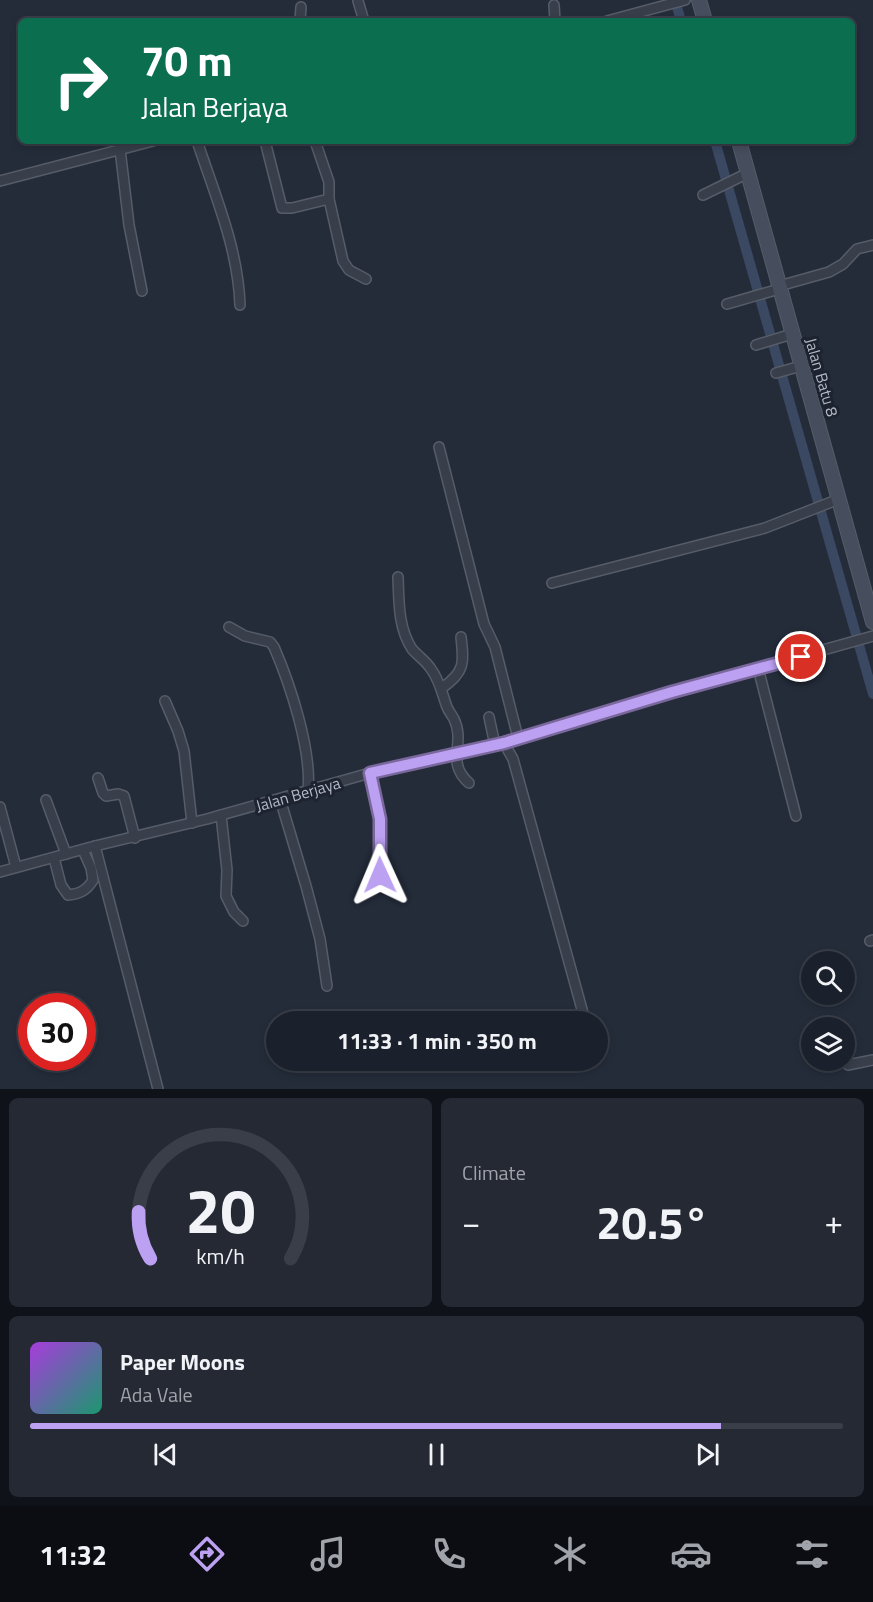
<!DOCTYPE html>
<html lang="en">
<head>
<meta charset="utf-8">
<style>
	:root { --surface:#1b212c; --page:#242934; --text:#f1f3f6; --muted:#a0a3a9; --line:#393e48; --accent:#bca0f2 }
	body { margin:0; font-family:"Titillium Web",sans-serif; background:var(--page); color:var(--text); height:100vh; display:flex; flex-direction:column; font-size:22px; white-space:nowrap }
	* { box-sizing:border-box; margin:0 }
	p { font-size:20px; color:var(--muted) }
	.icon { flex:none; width:33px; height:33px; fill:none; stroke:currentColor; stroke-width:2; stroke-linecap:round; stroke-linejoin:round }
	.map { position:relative; height:1089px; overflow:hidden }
	.panel { display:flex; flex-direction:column; gap:9px; padding:9px; background:#0f1218; flex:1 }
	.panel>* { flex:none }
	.top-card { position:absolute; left:18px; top:18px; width:837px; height:126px; border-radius:9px; box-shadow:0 3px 9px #0003,0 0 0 2px var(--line); background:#0b6e4f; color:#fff; overflow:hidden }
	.tools { position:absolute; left:801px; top:951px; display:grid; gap:12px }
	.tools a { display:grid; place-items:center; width:54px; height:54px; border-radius:50%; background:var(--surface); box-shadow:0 3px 9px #0003,0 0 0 2px var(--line); font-size:30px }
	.speed { position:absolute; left:18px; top:993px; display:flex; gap:12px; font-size:30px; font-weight:700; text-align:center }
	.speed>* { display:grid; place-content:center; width:78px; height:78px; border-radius:50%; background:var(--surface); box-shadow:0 3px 9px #0003,0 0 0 2px var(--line); line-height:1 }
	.speed .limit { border:9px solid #d22; background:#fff; color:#111 }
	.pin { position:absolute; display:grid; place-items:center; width:51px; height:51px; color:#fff; margin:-26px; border:3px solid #fff; border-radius:50%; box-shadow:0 2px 6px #0007 }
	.me { position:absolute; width:66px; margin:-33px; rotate:359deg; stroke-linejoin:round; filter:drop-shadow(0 0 4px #0008) }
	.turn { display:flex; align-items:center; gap:21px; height:126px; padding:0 24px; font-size:27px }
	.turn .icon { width:78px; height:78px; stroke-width:2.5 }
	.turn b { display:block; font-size:42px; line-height:51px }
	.big { font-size:45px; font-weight:700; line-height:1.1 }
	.panel .widget { flex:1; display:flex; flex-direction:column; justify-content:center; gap:9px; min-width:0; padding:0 21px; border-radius:9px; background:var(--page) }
	.panel .dial { align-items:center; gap:0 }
	.dial svg { height:156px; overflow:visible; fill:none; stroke:var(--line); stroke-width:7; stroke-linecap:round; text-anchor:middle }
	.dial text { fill:var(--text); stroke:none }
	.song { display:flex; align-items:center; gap:18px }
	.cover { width:72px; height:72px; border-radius:9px; background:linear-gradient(135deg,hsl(280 70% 55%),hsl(160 70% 35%)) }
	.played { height:6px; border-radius:3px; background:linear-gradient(90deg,var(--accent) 85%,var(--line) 85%) }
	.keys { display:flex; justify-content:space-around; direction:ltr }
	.heat { display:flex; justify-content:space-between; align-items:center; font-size:33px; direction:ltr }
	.panel .tiles { flex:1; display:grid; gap:9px; grid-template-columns:1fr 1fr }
	.widget:last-child { grid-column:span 2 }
	.trip { position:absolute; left:266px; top:1011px; width:342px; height:60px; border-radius:30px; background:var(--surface); box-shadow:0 3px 9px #0003,0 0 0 2px var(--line); font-weight:700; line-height:60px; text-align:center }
	.menu { display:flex; height:96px; justify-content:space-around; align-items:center; background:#0b0d12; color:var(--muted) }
	.menu .icon { width:42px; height:42px }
	.menu .current { color:var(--accent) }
	.menu b { font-size:27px; color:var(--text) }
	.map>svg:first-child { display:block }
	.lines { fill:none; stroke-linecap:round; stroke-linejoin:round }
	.canal { stroke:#3b4862; stroke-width:10 }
	.street-casing { stroke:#565c68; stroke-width:12 }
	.secondary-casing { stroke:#565c68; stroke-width:16 }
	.street { stroke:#383e4a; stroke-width:9 }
	.secondary { stroke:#464d5d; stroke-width:14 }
	.route-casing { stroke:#7a689d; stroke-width:15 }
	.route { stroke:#bca0f2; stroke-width:10 }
	.labels { text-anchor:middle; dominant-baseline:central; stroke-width:6; stroke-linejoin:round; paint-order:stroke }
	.street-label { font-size:16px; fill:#b3b9c6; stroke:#1d232f }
</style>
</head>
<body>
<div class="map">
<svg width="873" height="1089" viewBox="0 0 873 1089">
	<rect width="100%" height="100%" fill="#242c3a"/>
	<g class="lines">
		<g class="canal">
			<path d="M675,0L681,21"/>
			<path d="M715,141L873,694"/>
		</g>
		<defs>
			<g id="street">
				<path d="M358,1L364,21"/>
				<path d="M554,5L555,21"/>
				<path d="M300,21L301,7"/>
				<path d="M607,21L685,0"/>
				<path d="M197,141C215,195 238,248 240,305"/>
				<path d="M265,141L282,208H292L329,199V182L315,141"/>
				<path d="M120,149L129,225L142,291"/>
				<path d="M0,181L153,141"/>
				<path d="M703,195L748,173"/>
				<path d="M329,199L343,261L349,270L366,279"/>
				<path d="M779,286L829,272L843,264L857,249L873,245"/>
				<path d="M727,304L779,289"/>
				<path d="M756,345L792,334"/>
				<path d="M776,373L801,366"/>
				<path d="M439,447L484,624L495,647L518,738"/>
				<path d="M398,577C399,601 398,628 412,649C418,656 426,661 431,669C440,681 442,694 447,707C449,712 452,715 454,719C466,744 445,762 469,783"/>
				<path d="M552,583L765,528L839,499"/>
				<path d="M229,627L245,636L270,642L274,647C290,684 312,750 308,791"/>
				<path d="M758,668L796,816"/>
				<path d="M442,688C465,672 464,663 461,637"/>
				<path d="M165,701L178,731L184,751L192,823"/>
				<path d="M489,717L495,745"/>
				<path d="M504,743L513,759L583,1013"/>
				<path d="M370,773L380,819V875"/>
				<path d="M98,778L103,793L106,796L118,794L124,796L135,838"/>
				<path d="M280,799L306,886L320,939L327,986"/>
				<path d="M46,800L66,854"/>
				<path d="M0,807L16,867"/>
				<path d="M221,815L227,870L226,896L234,912L243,921"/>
				<path d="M95,846L158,1089"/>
				<path d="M54,858L61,885L68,895C80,894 87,890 93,880L91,868L83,850"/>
				<path d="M0,872L95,846L207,819L370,773L504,743L672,692L873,636"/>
				<path d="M870,941L873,940"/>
				<path d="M843,1060L848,1065L873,1060"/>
			</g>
			<g id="secondary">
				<path d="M699,0L705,21"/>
				<path d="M739,141L873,622"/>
			</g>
		</defs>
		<use href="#street" class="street-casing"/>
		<use href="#secondary" class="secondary-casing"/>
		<use href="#street" class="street"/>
		<use href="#secondary" class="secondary"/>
	</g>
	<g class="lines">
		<defs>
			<path id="route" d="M380,875V819L370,773L504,743L672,692L801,657"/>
		</defs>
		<use href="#route" class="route-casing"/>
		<use href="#route" class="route"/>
	</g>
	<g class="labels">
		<g class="street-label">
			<text transform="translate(822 377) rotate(74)">Jalan Batu 8</text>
			<text transform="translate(298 794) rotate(-16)">Jalan Berjaya</text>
		</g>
	</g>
</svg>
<div class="tools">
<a><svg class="icon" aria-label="search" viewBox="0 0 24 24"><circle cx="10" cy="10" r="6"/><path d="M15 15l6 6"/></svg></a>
<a><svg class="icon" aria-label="layers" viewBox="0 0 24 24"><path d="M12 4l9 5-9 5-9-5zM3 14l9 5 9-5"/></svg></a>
</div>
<div class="speed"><div class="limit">30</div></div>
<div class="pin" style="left:801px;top:657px;background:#d93025"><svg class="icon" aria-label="arrive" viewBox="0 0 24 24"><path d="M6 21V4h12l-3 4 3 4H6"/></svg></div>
<svg class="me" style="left:380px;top:875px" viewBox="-20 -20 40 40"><path d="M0-17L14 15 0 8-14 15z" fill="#bca0f2" stroke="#fff" stroke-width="4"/></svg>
<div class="trip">11:33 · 1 min · 350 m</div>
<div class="top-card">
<div class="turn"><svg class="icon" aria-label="right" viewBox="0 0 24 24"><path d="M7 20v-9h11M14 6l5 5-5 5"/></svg><div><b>70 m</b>Jalan Berjaya</div></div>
</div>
</div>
<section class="panel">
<div class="tiles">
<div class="widget dial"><svg viewBox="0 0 100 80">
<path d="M14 69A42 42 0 1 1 86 69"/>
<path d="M14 69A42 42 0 0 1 8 45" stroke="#bca0f2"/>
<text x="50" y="56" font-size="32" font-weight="700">20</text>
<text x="50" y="72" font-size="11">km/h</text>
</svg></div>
<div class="widget"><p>Climate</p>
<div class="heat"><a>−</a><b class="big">20.5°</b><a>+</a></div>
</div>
<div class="widget">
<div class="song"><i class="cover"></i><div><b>Paper Moons</b><p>Ada Vale</p></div></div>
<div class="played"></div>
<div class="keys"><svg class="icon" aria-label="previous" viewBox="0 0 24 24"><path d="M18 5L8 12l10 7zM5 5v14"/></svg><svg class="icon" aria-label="pause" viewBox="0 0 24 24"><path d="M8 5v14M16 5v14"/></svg><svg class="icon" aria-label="next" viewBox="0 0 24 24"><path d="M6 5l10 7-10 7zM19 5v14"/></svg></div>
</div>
</div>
</section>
<nav class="menu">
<b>11:32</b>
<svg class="icon current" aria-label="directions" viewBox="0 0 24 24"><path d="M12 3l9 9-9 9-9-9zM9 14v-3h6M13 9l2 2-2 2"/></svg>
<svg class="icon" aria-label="music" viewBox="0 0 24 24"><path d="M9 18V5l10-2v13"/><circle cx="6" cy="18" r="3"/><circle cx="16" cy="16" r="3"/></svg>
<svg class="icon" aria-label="phone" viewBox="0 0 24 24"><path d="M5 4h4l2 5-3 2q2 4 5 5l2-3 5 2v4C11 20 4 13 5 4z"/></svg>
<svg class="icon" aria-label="climate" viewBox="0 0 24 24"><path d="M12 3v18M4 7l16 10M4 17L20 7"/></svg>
<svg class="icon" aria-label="car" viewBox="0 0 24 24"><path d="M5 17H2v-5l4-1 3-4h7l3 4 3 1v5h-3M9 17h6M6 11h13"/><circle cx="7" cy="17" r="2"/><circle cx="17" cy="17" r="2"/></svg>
<svg class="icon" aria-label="filters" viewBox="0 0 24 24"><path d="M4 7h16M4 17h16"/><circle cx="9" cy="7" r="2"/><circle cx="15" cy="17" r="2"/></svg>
</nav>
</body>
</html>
